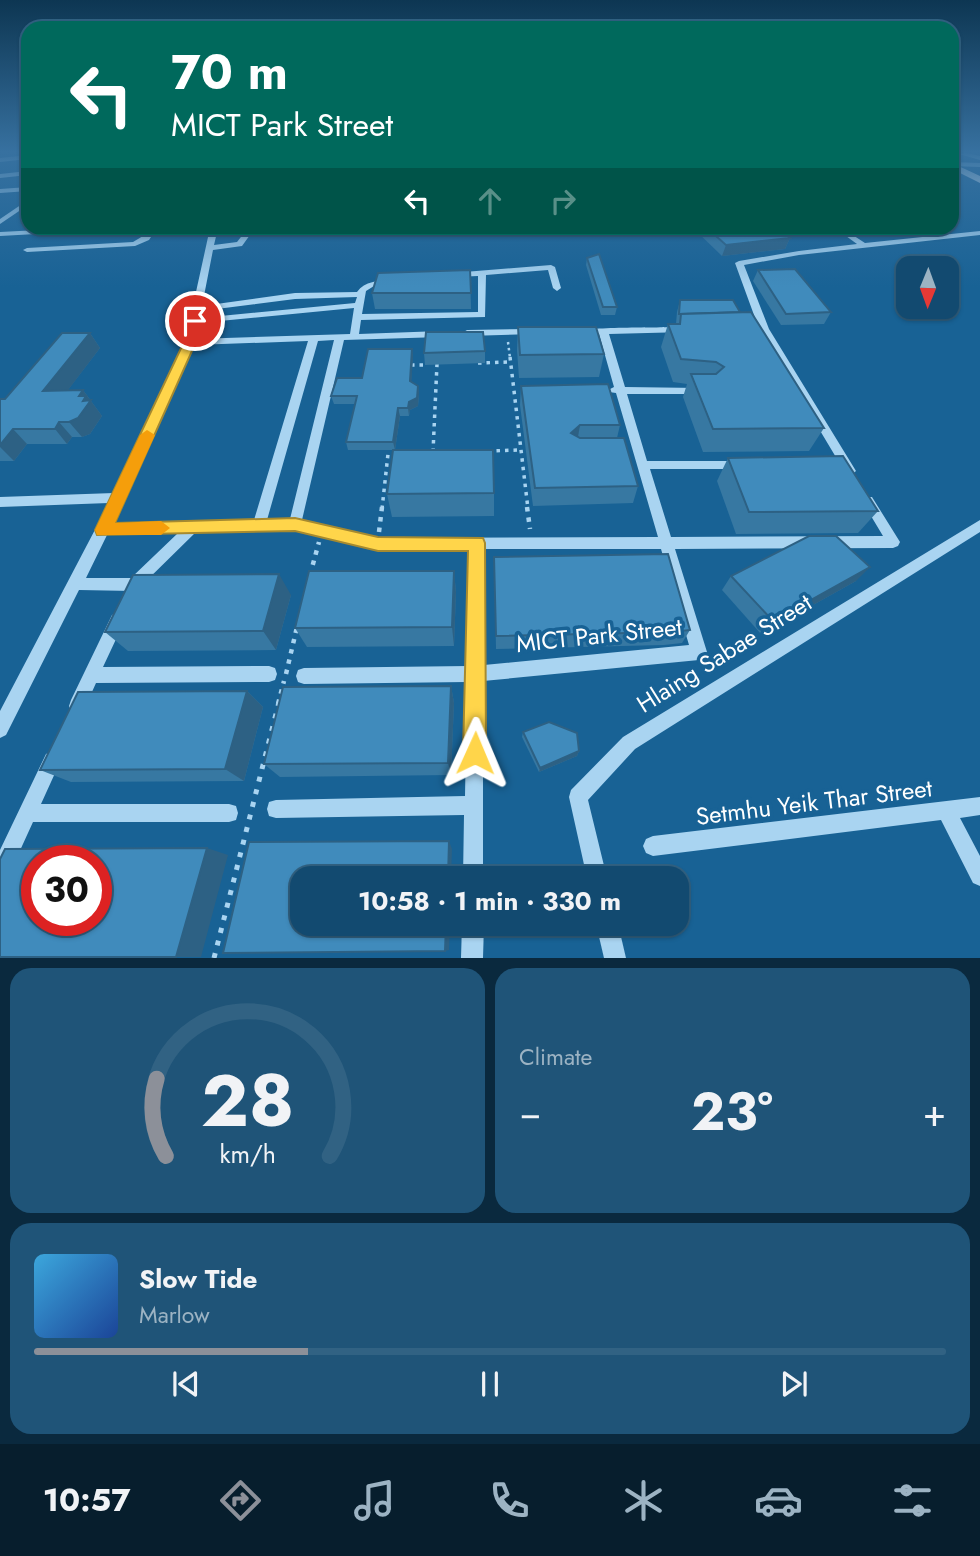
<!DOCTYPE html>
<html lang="en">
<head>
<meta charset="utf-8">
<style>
	:root { --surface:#124a70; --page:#1f5478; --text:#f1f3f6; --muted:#9cb3c3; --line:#316283; --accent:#8c9099 }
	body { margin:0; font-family:Jost,sans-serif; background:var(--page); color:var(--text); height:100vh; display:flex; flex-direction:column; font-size:26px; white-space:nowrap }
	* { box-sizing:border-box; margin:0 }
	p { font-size:23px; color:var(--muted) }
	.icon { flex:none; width:38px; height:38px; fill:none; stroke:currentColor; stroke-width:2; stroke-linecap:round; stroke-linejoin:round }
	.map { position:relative; height:958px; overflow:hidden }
	.drawer { display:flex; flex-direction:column; gap:10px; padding:10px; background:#0a293e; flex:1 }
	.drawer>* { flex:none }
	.top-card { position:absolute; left:21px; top:21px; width:938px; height:214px; border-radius:21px; box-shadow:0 2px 5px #0004,0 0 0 2px var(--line); background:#00695c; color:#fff; overflow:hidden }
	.needle { width:46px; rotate:181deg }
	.fabs { position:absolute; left:896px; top:256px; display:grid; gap:14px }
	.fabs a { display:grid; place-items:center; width:63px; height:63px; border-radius:14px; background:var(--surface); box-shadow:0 2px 5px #0004,0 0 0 2px var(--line); font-size:35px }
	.speed { position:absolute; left:21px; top:845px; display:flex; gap:14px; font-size:35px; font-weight:700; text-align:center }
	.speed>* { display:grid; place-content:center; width:91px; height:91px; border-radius:50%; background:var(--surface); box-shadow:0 2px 5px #0004,0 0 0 2px var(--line); line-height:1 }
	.speed .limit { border:10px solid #d22; background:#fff; color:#111 }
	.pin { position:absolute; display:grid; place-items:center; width:60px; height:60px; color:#fff; margin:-30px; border:4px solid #fff; border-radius:50%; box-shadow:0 2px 7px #0007 }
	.me { position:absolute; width:77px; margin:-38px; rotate:1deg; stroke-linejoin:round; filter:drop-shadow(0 0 5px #0008) }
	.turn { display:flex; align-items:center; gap:24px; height:147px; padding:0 35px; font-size:32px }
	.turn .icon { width:91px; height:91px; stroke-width:2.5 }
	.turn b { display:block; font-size:49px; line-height:60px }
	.lanes { display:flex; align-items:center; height:66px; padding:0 35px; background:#0003; justify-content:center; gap:35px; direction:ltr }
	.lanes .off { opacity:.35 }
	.big { font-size:52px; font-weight:700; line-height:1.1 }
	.drawer .widget { flex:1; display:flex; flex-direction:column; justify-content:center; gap:10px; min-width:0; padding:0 24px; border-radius:21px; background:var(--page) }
	.drawer .dial { align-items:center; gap:0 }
	.dial svg { height:182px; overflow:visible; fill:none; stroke:var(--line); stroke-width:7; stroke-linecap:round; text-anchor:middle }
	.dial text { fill:var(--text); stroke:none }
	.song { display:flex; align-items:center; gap:21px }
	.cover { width:84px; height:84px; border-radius:10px; background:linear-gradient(135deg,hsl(200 70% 55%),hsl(220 70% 35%)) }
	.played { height:7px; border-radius:4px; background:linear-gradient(90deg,var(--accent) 30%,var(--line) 30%) }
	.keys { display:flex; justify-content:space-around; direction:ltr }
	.heat { display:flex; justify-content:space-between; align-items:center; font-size:38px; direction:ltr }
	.drawer .tiles { flex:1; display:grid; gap:10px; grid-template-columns:1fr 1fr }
	.widget:last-child { grid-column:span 2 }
	.trip { position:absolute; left:290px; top:866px; width:399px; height:70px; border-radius:21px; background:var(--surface); box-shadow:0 2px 5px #0004,0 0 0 2px var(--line); font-weight:700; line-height:70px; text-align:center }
	.tabs { display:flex; height:112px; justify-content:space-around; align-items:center; background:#071e2d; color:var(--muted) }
	.tabs .icon { width:49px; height:49px }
	.tabs .selected { color:var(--accent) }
	.tabs b { font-size:32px; color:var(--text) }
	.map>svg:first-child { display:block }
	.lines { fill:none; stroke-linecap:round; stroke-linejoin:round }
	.path-far3 { stroke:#a9d4f1; stroke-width:2.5; stroke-dasharray:2.5 3.5; stroke-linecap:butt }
	.path-far2 { stroke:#a9d4f1; stroke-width:3.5; stroke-dasharray:3.5 5; stroke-linecap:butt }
	.path-far1 { stroke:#a9d4f1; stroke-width:4.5; stroke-dasharray:4.5 6; stroke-linecap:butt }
	.path { stroke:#a9d4f1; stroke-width:5; stroke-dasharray:5 8; stroke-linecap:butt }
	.minor { fill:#a9d4f1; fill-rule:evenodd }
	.major { fill:#f2f9ff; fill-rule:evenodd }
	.wall { fill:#3778a2 }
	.shaded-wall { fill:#2d6184 }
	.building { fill:#408bbc; stroke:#2d6184; stroke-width:2; fill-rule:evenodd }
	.route { fill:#ffd54a; stroke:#a68a30; stroke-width:2 }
	.slow { fill:#f59e0b }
	.labels { text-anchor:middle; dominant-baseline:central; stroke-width:7; stroke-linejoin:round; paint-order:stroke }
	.near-street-label { font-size:24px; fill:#fff; stroke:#186295 }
</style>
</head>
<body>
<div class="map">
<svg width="980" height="958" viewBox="0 0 980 958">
	<rect width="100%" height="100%" fill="#186295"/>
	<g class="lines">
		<path class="path-far3" d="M508,342L510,358"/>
		<g class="path-far2">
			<path d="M510,357L528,509"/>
			<path d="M478,363L510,362"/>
			<path d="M411,365H428"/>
			<path d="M488,451L520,450"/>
			<path d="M433,452L437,364"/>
			<path d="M382,509L388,454L397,453"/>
		</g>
		<g class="path-far1">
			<path d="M527,507L530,529"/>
			<path d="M379,532L382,507"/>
			<path d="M310,575L319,542"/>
			<path d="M286,674L297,627"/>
			<path d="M278,704L284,681"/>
		</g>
		<path class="path" d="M214,958L279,702"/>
		<g class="minor">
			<path d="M966,153L980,156V160L959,154Z"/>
			<path d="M28,155V159L0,162V158Z"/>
			<path d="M952,162L980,163V167L952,166Z"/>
			<path d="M28,171V175L0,178V174Z"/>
			<path d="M28,187V191L0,193V189Z"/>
			<path d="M28,200V205L0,224V219Z"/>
			<path d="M77,228H112L108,230L0,236V232Z"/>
			<path d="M150,228H157L149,240L135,246L27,252L23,250L27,248L133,242L143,236Z"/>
			<path d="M210,228H218L214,245L237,242L248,228H255L242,246L213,250L202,306L295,293L357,292C365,281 378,281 391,279L394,280V284L374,286L366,291L362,314L478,312V276L455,277H452V273L551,265L555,267L561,288L557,291L553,288L548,270L486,275L485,317L361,320L359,334L441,331L446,334L441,337L344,340L302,520L378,538L658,537L616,393L609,392L608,390L614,387L599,334L582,335L577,332C588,326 665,328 683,327L688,330L686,332L609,334L625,387L699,388L704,391L699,394H627L647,461H741L747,465L741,469H650L671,537L883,536L862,501L864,497H872L900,542L898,546L893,548L675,549L707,652L705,657L699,660L483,681V878H463L464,815L276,818L269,816L267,809L269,802L276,800L465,796L467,682L304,684L298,682L296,676L298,670L304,668L468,666L470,549L378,550L295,529L196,532L138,589L133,591L79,590L6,735L0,738V711L109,503L0,507V497L114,493L185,342ZM357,297L355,303L200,318L201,311L295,299ZM354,308L350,334L195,339L199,323ZM334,340L290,519L267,520L318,341ZM308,341L254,520L112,524L194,345ZM178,533L131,578H86L107,535ZM484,549H661L689,645L484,665Z"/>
			<path d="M835,228H842L865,243L980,231V235L799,255L744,265L769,329L856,471L850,476L846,474L761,332L752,329L758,326L735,263L739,261L799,251L857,244Z"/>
			<path d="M532,329L537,332L535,334L467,336L462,333L467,330Z"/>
			<path d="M980,520V532L635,749L588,800L607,878H587L569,797L571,790L623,737Z"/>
			<path d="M117,613L122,615L125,620L103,667L269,666L275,668L277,674L275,680L269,682L96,683L83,712L77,714L71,712L69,706L71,700L112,615Z"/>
			<path d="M52,751L58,754L61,760L41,804H229L236,806L238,813L236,820L229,822H33L7,879L0,882V850L46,754Z"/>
			<path d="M980,797V815L960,818L980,856V886L973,883L941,820L653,856L646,853L643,846L646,839L653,836Z"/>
			<path d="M462,924H484L483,958H461Z"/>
			<path d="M596,924H618L626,958H604Z"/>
		</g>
		<path class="major" d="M952,163L980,176V183L952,169Z"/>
	</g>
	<g class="wall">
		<path d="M693,228H738L790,238L785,249L722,256Z"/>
		<path d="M587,258L617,307L615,315H601L586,265Z"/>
		<path d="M470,270L471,309H375L372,293Z"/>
		<path d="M758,270L831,312L824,324L781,325L753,281Z"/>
		<path d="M680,300L740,313L824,428L809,451L703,452L683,397L687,384L673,382L661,347L668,324H676L677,312Z"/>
		<path d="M518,327L604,354L599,377L519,378L517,350Z"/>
		<path d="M90,333L100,348L67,391L83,390L102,416L90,434L82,437H72L67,444H27L14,461H0V399H5Z"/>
		<path d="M412,349L413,357L411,382L418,386L419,394L418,406L410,410L409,416H400L395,450L494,493V516L392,517L387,494L393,450H348L346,442L355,404H334L331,396Z"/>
		<path d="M485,351V363L425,365L424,353Z"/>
		<path d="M521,386L620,425L617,438L638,486L633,503L533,506L520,405Z"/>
		<path d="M728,458L878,511L858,533L736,534L717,481Z"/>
		<path d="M494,557L690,630L682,643L664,645L496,649Z"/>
		<path d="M454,571L456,592L454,646L307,647L295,628Z"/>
		<path d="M731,576L856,581L761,634L722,590Z"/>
		<path d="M291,595L276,650L128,651L105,632Z"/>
		<path d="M451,686L454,703L451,775L280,777L264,764Z"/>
		<path d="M247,691L263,707L244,781L71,782L40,770Z"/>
		<path d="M523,732L579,751L577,756L539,772L522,737Z"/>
	</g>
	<g class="shaded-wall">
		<path d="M790,238L785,249L722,256L726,245Z"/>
		<path d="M90,333L100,348L56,406L43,391Z"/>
		<path d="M412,349L413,357L411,389L410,381Z"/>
		<path d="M418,386L419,394L418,406L410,410L409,416L408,408L409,402Z"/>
		<path d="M83,390L102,416L90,434L82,437L69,422L79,396Z"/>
		<path d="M398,408L400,416L395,450L393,442Z"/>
		<path d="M59,422L72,437L67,444L55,429Z"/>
		<path d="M580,425L577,443L571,433Z"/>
		<path d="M13,429L27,444L14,461L0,447V445Z"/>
		<path d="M870,567L856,581L761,634L773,621Z"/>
		<path d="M454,571L456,592L454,646L452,627Z"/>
		<path d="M279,574L291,595L276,650L263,631Z"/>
		<path d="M451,686L454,703L451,775L448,763Z"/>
		<path d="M247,691L263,707L244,781L225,769Z"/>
		<path d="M579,751L577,756L539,772L540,768Z"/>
		<path d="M449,841L452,849L451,878H448Z"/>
		<path d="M207,848L228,855L201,957H176Z"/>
		<path d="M446,924H450L449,950L445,951Z"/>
	</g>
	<g class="building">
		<path d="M707,228H778L790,238L726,245Z"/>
		<path d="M599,254L617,307H603L587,258Z"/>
		<path d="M795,269L831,312L786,314L758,270Z"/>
		<path d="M470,270L471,293H372L378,273Z"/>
		<path d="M680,300H733L740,312L679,314Z"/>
		<path d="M751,312L824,428L713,429L691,374H716L724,367L716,362L681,359L668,324H680L681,314Z"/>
		<path d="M518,327H596L604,354L520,355Z"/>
		<path d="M426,332H483L485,351L424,353Z"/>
		<path d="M62,333H90L43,391L83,390L79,396H86L83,401L91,400L78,418L69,422H59L55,429H13L0,445V399H5Z"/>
		<path d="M368,349H412L410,381L418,386L417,398L409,402L408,408H398L393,442H346L357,396H331L337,378H362Z"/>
		<path d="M608,384L620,425H580L571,433L580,438H624L638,486L535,488L521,386Z"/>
		<path d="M393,450H493L494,493L387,494Z"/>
		<path d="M843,456L878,511L749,512L728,458Z"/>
		<path d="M809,536H836L870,567L773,621L731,576Z"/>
		<path d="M668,554L690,630L672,632L496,636L494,557Z"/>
		<path d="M309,571H454L452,627L295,628Z"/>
		<path d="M279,574L263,631L105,632L133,575Z"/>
		<path d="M451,686L448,763L264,764L283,687Z"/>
		<path d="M247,691L225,769L40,770L78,692Z"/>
		<path d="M549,722L577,733L579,751L540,768L523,732Z"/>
		<path d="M449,841L448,878H303V924H446L445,951L223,953L249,842Z"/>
		<path d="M207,848L176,957H0V859L5,849ZM37,861H96V920H37Z"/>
	</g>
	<linearGradient id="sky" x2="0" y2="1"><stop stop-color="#0d3652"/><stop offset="0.53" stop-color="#3771a0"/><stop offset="1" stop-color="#3771a0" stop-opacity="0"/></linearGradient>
	<rect width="980" height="287" fill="url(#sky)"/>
	<path class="route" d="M195,318L201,321L196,342L115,523L295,518L378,537L483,538L485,543L486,753L483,761L475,764L466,761L463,753L468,551H378L295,531L97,535L95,530L184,342L189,321Z"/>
	<path class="slow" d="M147,430L155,435L115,523L161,521L170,528L161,535H97L95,530L140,435Z"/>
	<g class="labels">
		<g class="near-street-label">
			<text transform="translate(599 635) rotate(-6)">MICT Park Street</text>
			<text transform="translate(724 653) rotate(-32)">Hlaing Sabae Street</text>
			<text transform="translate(814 802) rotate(-7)">Setmhu Yeik Thar Street</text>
		</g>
	</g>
</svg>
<div class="fabs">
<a><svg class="needle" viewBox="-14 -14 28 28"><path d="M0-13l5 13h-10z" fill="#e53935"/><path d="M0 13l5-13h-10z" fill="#9cb3c3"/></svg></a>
</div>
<div class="speed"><div class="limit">30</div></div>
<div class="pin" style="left:195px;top:321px;background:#d93025"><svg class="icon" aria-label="arrive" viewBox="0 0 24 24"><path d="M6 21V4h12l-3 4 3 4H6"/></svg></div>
<svg class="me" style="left:475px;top:753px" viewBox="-20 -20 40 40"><path d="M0-17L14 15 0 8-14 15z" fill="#ffd54a" stroke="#fff" stroke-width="4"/></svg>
<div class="trip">10:58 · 1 min · 330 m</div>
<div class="top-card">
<div class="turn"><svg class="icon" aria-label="left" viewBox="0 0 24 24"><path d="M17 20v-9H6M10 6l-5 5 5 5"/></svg><div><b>70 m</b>MICT Park Street</div></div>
<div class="lanes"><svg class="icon" aria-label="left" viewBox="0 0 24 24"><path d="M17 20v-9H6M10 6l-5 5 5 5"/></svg><svg class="icon off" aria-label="ahead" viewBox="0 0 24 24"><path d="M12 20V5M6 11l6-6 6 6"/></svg><svg class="icon off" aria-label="right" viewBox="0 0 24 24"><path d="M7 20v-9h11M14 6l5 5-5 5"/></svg></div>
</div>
</div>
<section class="drawer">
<div class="tiles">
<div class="widget dial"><svg viewBox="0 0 100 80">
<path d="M14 69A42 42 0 1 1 86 69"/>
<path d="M14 69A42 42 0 0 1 10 35" stroke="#8c9099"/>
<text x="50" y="56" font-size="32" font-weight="700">28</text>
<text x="50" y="72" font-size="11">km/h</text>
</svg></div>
<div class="widget"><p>Climate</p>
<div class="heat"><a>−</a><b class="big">23°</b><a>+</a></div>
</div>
<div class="widget">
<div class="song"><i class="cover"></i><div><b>Slow Tide</b><p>Marlow</p></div></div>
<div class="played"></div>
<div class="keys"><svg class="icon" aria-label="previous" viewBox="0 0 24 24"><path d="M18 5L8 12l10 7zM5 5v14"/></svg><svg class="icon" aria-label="pause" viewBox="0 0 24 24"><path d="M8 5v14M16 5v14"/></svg><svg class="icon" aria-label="next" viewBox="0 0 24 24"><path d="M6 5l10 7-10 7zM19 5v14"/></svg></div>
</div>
</div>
</section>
<nav class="tabs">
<b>10:57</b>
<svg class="icon selected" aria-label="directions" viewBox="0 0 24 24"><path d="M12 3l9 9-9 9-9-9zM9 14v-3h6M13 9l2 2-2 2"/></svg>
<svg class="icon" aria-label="music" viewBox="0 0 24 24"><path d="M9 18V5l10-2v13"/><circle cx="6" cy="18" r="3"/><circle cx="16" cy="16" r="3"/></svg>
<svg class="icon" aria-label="phone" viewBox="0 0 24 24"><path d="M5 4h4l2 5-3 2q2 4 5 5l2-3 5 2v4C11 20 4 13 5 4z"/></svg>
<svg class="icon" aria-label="climate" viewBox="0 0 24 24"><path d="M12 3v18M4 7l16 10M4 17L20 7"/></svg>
<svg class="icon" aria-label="car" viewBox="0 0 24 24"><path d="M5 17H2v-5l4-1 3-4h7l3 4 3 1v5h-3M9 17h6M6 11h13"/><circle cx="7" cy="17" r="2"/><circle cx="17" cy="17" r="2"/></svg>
<svg class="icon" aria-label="filters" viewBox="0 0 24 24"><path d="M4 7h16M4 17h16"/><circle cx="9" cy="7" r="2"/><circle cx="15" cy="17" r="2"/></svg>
</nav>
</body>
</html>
